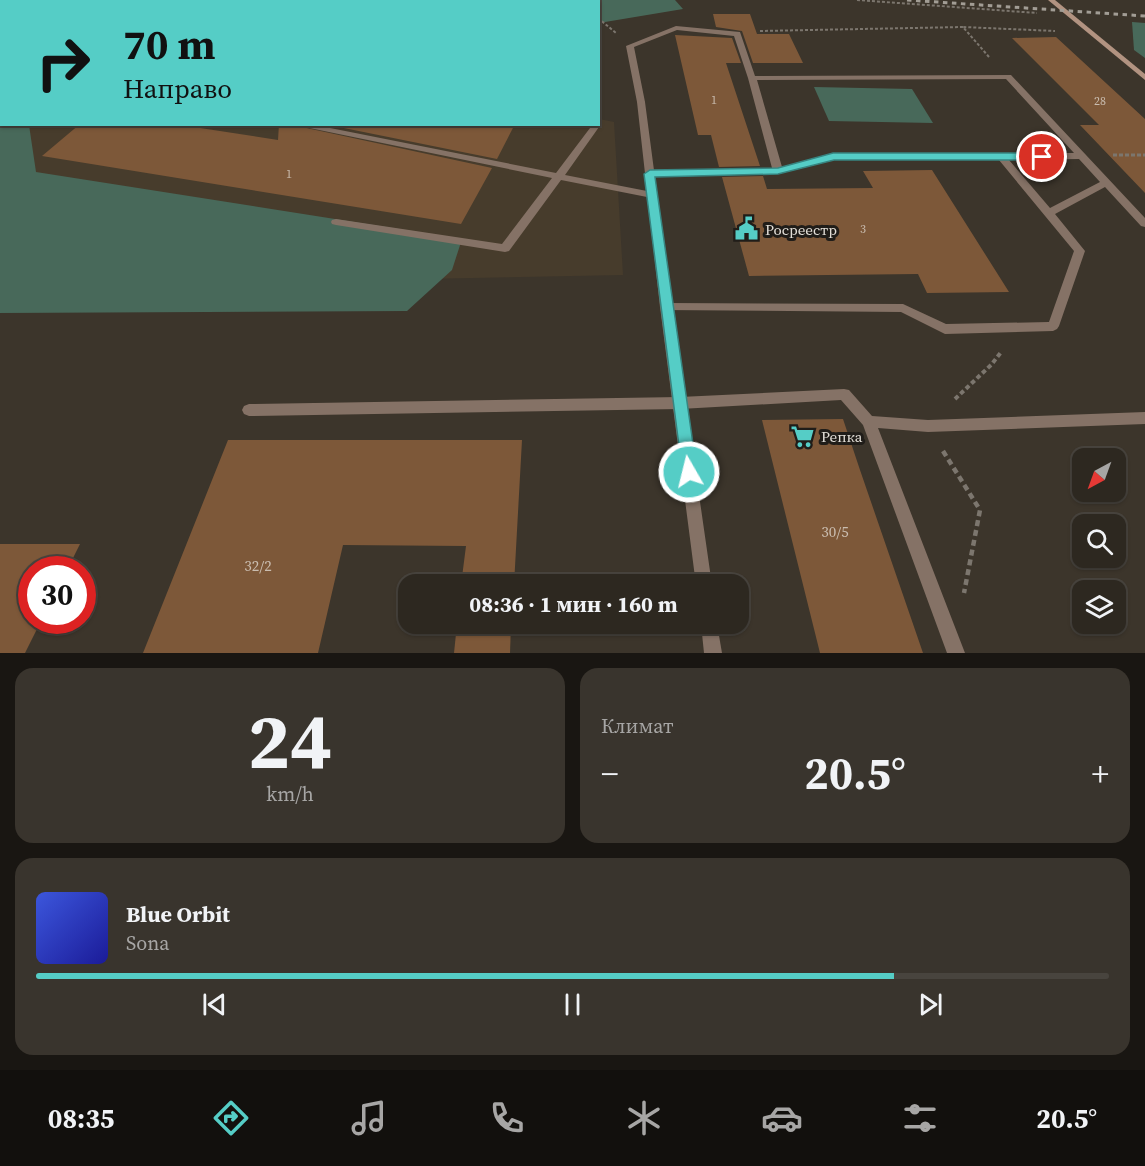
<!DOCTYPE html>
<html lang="ru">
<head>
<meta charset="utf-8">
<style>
	:root { --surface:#2d2820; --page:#39342d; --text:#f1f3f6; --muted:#a7a6a5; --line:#48443e; --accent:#55cdc6 }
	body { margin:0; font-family:"Source Serif 4",serif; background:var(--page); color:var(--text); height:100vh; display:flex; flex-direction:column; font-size:22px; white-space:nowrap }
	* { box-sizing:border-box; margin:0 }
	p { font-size:20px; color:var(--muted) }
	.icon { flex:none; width:33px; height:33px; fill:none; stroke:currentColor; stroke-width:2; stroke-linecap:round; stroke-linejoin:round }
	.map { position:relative; height:653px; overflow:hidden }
	.side { display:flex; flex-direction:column; gap:15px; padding:15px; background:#191612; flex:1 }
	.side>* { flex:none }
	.guide { position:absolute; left:0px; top:0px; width:600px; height:126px; box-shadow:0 2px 4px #0004,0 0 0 2px var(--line); background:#55cdc6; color:#111; overflow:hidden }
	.needle { width:39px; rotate:221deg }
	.tools { position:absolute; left:1072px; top:448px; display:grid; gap:12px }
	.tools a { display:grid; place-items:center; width:54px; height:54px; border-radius:12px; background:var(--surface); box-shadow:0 2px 4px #0004,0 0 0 2px var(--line); font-size:30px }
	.speed { position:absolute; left:18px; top:556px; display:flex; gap:12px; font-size:30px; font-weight:700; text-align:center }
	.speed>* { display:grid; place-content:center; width:78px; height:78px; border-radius:50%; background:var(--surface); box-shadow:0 2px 4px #0004,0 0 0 2px var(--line); line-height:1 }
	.speed .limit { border:9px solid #d22; background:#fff; color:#111 }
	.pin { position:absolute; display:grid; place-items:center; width:51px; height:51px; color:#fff; margin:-26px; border:3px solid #fff; border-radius:50%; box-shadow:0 2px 6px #0007 }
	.me { position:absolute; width:66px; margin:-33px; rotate:352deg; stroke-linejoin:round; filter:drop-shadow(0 0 4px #0008) }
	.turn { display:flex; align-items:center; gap:21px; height:126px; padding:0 24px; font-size:27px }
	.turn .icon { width:78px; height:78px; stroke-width:2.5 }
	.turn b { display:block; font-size:42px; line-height:51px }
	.big { font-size:45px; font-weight:700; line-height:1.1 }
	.side .widget { flex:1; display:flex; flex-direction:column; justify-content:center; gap:9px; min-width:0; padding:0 21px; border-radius:18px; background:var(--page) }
	.side .dial { align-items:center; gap:0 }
	.dial b { font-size:78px; line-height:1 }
	.song { display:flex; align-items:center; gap:18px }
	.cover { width:72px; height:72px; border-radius:9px; background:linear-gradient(135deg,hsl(230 70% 55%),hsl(240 70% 35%)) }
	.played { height:6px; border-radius:3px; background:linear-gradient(90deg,var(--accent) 80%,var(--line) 80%) }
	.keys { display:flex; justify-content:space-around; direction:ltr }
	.heat { display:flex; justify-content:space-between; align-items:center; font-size:33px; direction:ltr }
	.side .tiles { flex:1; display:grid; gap:15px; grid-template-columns:1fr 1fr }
	.widget:last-child { grid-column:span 2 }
	.trip { position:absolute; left:398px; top:574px; width:351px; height:60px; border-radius:18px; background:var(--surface); box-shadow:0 2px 4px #0004,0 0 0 2px var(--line); font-weight:700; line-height:60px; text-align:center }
	.menu { display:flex; height:96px; justify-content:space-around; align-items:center; background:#12100d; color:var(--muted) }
	.menu .icon { width:42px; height:42px }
	.menu .on { color:var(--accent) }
	.menu b { font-size:27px; color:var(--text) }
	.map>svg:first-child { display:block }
	.built { fill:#473c2c }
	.green { fill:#48695a }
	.building { fill:#7d5839 }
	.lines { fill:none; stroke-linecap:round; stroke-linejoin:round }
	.path-far3 { stroke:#7c766e; stroke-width:2; stroke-dasharray:3 2; stroke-linecap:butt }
	.path-far2 { stroke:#7c766e; stroke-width:3; stroke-dasharray:4 2; stroke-linecap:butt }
	.path-far1 { stroke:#7c766e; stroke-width:4; stroke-dasharray:4.5 3; stroke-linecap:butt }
	.path { stroke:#7c766e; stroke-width:4.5; stroke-dasharray:6 4; stroke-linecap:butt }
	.service { fill:#857266; fill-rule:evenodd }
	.minor { fill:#857266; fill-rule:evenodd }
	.secondary { fill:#b29381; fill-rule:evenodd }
	.rail { stroke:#a29d95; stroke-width:3; stroke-dasharray:4.5 4.5; stroke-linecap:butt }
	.route { fill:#55cdc6; stroke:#378581; stroke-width:1.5 }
	.labels { text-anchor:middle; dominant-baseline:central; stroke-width:6; stroke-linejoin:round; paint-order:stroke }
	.number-label { font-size:12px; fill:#cabdb0 }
	.poi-label { font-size:15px; fill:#e3dfd8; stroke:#201d19; text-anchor:start }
	.near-number-label { font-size:15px; fill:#cabdb0 }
</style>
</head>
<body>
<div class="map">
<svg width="1145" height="653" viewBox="0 0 1145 653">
	<rect width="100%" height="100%" fill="#3c352b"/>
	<path class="built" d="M0,0H199L2,2V124H598L599,119L614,122L623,275L265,282L0,174Z"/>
	<g class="green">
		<path d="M0,0H675L683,9L599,23L598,2H2V124L29,125L36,172L462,239L452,270L407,311L0,313Z"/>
		<path d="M1132,22L1145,23V58L1134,50Z"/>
		<path d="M814,87L912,89L933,123L829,121Z"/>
	</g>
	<g class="building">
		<path d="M713,14H750L757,34H789L803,63H753L742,31L716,27Z"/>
		<path d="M675,35L732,38L741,63H726L760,166L719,167L711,135H698Z"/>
		<path d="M1056,37L1145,119V193L1080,125H1099L1012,38Z"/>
		<path d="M80,124H174L278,140L279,124H288L492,168L461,224L42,156Z"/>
		<path d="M324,124H515L497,159Z"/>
		<path d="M932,170L1009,292L927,293L918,274L749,276L722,177L763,176L767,189L873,188L863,171Z"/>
		<path d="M843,419L860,470L923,653H820L762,420Z"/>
		<path d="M228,440H522L514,585H461L466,546L343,545L318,653H143Z"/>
		<path d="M0,544H80L67,570H32V621H41L25,653H0Z"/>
		<path d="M457,624H511L510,653H454Z"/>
	</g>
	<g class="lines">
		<g class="path-far3">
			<path d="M857,0L1037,13"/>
			<path d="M598,18L616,33"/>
			<path d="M760,31L963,27"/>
			<path d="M989,57L963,27L1055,31"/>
		</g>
		<path class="path-far2" d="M1113,155H1145"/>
		<path class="path-far1" d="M955,399L991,365L1002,351"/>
		<path class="path" d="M943,451L980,510L964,593"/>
		<g class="service">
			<path d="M676,26L740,32L755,76L1011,75L1145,218V227L1141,226L1105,187L1055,214L1085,251L1059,326L1057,329L1053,331L945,334L901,312L662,310L660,307L662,304L666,303L903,304L946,324L1049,322L1074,251L999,160L833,159L778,174L647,176V172L650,171L772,168L748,78L734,36L677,30L634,47L645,102L641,105L637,102L626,46ZM1006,79L1074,153H833L782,167L757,80ZM1079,159L1100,182L1050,208L1009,160Z"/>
			<rect x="0" y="45" width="2" height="4"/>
			<path d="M290,124H310L556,173L590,128L584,124H597L599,127L565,175L652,192L657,195L652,198L561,180L509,251L505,252L336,225L332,224L331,222L332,220L336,219L502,244L552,178Z"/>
			<path d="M844,389L849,390L872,416L928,420L1145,412V424L928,432L878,428L965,653H947L863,425L841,400L680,409L249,416L244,414L242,410L244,406L249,404L680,397Z"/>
		</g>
		<g class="minor">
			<path d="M641,99L645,102L672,307L712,585H696L660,307L637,102Z"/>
			<path d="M701,624H717L722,653H704Z"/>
		</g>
		<path class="secondary" d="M1048,0H1055L1145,74V80Z"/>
		<path class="rail" d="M907,0L1145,16"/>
	</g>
	<path class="route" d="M833,153H1042L1047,157L1042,160H834L778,174L655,177L697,472L695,477L689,479L683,477L644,174L650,170L778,168Z"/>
	<defs>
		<symbol id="civic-bare" viewBox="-9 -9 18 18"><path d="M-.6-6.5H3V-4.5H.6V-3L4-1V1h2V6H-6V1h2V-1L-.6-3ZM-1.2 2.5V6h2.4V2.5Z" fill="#55cdc6" stroke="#201d19" stroke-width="2.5" paint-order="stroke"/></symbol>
		<symbol id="supermarket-bare" viewBox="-9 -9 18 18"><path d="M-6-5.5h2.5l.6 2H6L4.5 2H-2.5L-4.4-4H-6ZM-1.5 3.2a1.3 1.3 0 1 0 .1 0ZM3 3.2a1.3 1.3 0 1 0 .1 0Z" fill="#55cdc6" stroke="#201d19" stroke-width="2.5" paint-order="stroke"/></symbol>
	</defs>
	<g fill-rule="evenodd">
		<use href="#civic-bare" x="730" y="212" width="33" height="33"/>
		<use href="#supermarket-bare" x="786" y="420" width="33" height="33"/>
	</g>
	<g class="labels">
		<g class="number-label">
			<text x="714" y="100">1</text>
			<text x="1100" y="101">28</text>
			<text x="289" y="174">1</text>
			<text x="863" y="229">3</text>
		</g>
		<g class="poi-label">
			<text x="765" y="229">Росреестр</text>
			<text x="821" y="436">Репка</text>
		</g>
		<g class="near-number-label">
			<text x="835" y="531">30/5</text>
			<text x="258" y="565">32/2</text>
		</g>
	</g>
</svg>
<div class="tools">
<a><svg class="needle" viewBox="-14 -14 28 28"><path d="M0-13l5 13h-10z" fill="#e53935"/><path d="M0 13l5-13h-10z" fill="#a7a6a5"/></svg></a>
<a><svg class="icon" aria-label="search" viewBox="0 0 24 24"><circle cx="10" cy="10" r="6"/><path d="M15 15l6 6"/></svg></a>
<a><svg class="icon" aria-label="layers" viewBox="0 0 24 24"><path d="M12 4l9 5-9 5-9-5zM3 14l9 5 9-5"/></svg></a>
</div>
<div class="speed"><div class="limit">30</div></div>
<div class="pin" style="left:1042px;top:157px;background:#d93025"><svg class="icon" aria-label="arrive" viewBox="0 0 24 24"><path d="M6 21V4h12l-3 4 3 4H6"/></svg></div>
<svg class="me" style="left:689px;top:472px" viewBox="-20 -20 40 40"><circle r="17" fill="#55cdc6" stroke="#fff" stroke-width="3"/><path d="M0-11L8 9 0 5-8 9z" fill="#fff"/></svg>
<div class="trip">08:36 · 1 мин · 160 m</div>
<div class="guide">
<div class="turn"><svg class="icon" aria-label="right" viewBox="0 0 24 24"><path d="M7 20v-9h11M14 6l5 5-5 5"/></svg><div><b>70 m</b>Направо</div></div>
</div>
</div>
<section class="side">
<div class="tiles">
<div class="widget dial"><b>24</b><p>km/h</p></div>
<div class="widget"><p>Климат</p>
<div class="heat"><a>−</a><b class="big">20.5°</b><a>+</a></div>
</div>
<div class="widget">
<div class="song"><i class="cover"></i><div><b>Blue Orbit</b><p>Sona</p></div></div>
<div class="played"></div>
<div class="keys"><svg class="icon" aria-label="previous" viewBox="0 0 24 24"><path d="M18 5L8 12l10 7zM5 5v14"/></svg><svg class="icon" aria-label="pause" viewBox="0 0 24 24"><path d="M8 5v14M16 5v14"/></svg><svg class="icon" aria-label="next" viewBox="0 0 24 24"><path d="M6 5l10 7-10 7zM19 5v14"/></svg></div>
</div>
</div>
</section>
<nav class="menu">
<b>08:35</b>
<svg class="icon on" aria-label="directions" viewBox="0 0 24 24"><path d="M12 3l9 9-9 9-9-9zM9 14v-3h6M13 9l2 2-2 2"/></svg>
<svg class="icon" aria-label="music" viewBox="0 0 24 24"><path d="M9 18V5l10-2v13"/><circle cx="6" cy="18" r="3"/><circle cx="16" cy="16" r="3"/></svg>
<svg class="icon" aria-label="phone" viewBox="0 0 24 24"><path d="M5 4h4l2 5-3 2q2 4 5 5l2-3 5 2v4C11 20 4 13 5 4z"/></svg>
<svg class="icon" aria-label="climate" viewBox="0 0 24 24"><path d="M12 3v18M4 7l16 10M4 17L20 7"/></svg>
<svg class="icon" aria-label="car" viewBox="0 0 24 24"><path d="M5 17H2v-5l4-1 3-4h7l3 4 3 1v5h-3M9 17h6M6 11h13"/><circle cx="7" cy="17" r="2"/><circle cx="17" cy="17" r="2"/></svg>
<svg class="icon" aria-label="filters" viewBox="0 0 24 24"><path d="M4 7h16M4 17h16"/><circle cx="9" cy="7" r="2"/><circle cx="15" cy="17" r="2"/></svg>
<b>20.5°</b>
</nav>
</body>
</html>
